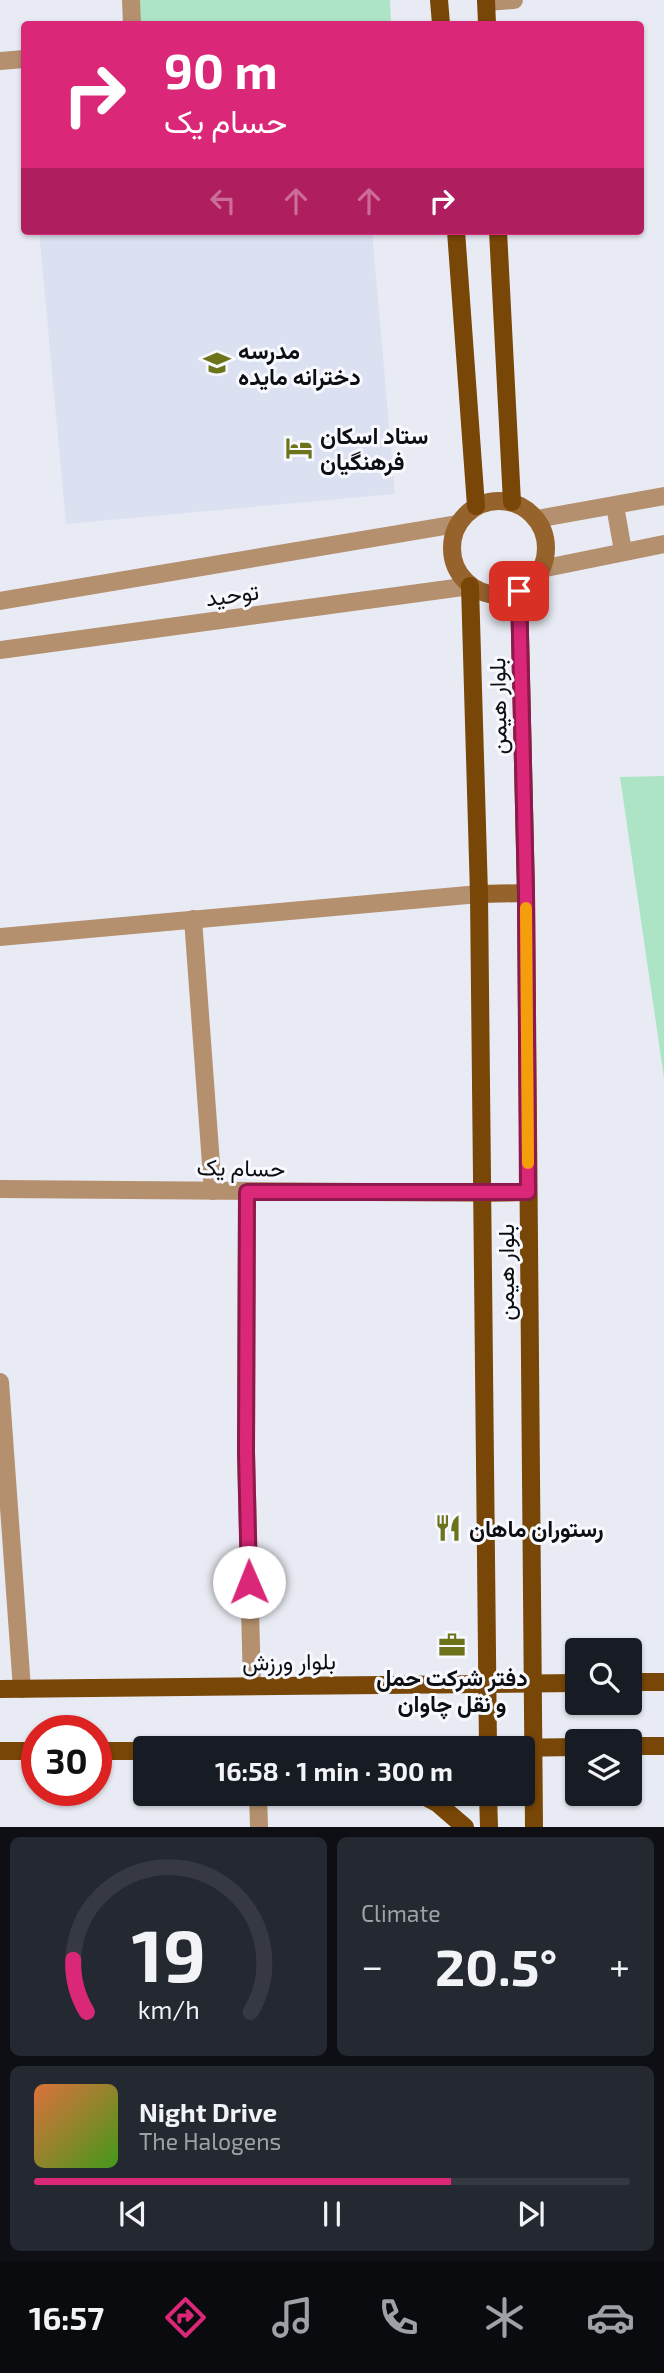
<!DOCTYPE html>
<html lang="en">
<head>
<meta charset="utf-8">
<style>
	:root { --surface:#171b24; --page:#242831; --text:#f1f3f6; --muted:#9ea1a6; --line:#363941; --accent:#db2777 }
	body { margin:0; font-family:"Exo 2",Vazirmatn,sans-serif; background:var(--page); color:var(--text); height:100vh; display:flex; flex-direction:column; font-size:26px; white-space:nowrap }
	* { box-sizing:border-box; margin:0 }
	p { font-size:23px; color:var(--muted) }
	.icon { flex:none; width:38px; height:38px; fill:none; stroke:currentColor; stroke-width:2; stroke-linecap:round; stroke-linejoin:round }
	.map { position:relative; height:1827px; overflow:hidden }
	.sheet { display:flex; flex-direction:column; gap:10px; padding:10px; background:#0d0f14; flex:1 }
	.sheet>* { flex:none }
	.top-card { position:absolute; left:21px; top:21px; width:623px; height:214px; border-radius:7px; box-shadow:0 2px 5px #0004; background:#db2777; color:#fff; overflow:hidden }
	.fabs { position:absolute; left:565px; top:1638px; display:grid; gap:14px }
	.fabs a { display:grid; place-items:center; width:77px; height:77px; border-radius:7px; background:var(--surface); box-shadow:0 2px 5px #0004; font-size:35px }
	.speed { position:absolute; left:21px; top:1715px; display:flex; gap:14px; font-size:35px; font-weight:700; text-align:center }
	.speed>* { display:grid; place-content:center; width:91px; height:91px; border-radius:50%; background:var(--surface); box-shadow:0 2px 5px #0004; line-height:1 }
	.speed .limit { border:10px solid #d22; background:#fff; color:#111 }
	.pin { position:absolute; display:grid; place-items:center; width:60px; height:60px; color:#fff; margin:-30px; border-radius:14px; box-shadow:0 4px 10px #0006 }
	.me { position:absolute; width:77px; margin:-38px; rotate:359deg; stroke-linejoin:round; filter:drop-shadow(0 0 5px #0008) }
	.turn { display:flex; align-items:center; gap:24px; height:147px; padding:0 28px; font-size:32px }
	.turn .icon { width:91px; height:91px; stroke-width:2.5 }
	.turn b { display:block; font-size:49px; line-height:60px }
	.lanes { display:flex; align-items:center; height:66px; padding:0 28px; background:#0003; justify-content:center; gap:35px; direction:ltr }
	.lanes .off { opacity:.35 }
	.big { font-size:52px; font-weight:700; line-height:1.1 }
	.sheet .widget { flex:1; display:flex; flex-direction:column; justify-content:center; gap:10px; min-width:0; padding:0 24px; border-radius:10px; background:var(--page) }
	.sheet .dial { align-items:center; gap:0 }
	.dial svg { height:182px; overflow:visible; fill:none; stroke:var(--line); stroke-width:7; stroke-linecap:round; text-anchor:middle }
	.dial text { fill:var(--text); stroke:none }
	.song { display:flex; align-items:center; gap:21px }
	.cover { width:84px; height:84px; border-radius:10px; background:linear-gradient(135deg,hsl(20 70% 55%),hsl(100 70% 35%)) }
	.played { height:7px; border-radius:4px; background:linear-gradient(90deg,var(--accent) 70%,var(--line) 70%) }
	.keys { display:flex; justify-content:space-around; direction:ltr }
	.heat { display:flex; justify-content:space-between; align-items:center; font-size:38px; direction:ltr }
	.sheet .tiles { flex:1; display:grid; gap:10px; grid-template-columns:1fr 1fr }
	.widget:last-child { grid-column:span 2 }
	.trip { position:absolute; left:133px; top:1736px; width:402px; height:70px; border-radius:7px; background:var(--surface); box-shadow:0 2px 5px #0004; font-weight:700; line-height:70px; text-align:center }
	.dock { display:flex; height:112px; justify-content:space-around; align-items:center; background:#090b0e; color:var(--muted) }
	.dock .icon { width:49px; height:49px }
	.dock .on { color:var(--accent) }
	.dock b { font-size:32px; color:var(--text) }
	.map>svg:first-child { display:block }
	.built { fill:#dce1f1 }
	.green { fill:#aee4c6 }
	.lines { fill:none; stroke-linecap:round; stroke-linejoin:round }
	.minor { stroke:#b4906e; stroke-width:18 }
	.tertiary { stroke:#b4906e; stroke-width:18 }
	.secondary { stroke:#97632c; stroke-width:18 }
	.primary { stroke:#784606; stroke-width:18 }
	.route-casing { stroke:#8e194d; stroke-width:18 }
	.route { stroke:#db2777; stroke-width:12 }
	.slow { stroke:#f59e0b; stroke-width:12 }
	.labels { text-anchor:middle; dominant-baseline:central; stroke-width:6; stroke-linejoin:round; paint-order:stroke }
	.poi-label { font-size:23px; font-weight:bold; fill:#0d0e11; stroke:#f7f9fe; text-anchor:start }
	.street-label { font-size:23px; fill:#0d0e11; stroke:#f7f9fe }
</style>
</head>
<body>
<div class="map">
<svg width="664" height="1827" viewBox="0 0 664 1827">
	<rect width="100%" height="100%" fill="#e9ebf4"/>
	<path class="built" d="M39,231H372L395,494L66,524Z"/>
	<g class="green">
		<path d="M137,0H390L391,24H139Z"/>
		<path d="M664,776V1078L620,777Z"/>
	</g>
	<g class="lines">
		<g class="minor">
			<path d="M131,0L132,24"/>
			<path d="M486,2L514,0"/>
			<path d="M0,61L24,59"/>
			<path d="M193,919L213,1191"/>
			<path d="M0,937L479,894"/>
			<path d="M0,1189L482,1193"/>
			<path d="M247,1191L246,1453L252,1686"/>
			<path d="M0,1382L22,1689"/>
			<path d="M258,1794L259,1827"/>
		</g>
		<g class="tertiary">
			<path d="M615,506L623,551"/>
			<path d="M537,519L664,496"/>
			<path d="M541,569L664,544"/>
			<path d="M0,601L457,524"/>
			<path d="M0,650L470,586"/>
		</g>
		<g class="secondary">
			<circle cx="499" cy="548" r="47"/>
			<path d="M479,894L526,893"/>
			<path d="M482,1193L528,1192"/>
		</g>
		<g class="primary">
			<path d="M439,0L441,24"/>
			<path d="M486,0L487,24"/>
			<path d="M456,231L476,506"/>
			<path d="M498,231L512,502"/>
			<path d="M470,586L479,894L488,1748"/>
			<path d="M519,591L526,893L534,1827"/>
			<path d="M630,1682H664"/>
			<path d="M0,1689L578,1683"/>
			<path d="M630,1746H664"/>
			<path d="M500,1748L578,1747"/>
			<path d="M0,1751H37"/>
			<path d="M96,1751H145"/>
			<path d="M420,1794L437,1803L465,1827"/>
			<path d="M488,1794L489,1827"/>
		</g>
	</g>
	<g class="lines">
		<defs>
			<path id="route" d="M249,1582L246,1452L247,1192H528L526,893L519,591"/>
		</defs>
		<use href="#route" class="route-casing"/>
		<use href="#route" class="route"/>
		<path class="slow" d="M526,908L528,1163"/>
	</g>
	<defs>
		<symbol id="school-bare" viewBox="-9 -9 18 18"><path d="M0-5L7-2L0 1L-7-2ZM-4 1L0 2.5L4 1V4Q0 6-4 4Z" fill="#6c731a" stroke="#f7f9fe" stroke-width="2.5" paint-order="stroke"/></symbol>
		<symbol id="hotel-bare" viewBox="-9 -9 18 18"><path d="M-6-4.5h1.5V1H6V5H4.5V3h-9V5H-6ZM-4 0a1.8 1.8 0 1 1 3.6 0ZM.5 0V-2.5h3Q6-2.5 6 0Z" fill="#6c731a" stroke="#f7f9fe" stroke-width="2.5" paint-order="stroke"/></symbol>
		<symbol id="restaurant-bare" viewBox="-9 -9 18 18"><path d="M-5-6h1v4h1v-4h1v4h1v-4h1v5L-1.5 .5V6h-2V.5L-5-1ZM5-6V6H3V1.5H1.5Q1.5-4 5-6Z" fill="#6c731a" stroke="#f7f9fe" stroke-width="2.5" paint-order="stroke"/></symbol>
		<symbol id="office-bare" viewBox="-9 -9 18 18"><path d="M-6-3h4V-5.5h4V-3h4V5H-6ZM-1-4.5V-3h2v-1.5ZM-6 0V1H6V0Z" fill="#6c731a" stroke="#f7f9fe" stroke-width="2.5" paint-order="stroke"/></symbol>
	</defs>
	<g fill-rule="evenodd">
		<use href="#school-bare" x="198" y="344" width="38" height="38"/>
		<use href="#hotel-bare" x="280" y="429" width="38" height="38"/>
		<use href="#restaurant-bare" x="429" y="1509" width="38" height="38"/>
		<use href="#office-bare" x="433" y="1626" width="38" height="38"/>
	</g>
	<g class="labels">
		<g class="poi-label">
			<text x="238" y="350">مدرسه<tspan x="238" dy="26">دخترانه مایده</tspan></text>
			<text x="320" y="435">ستاد اسکان<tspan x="320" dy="26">فرهنگیان</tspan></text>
			<text x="469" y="1528">رستوران ماهان</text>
			<text x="452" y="1677" text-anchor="middle">دفتر شرکت حمل<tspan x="452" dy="26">و نقل چاوان</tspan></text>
		</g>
		<g class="street-label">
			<text transform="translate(232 594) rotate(-8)">توحید</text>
			<text transform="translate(497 706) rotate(-91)">بلوار هیمن</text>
			<text transform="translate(241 1167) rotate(1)">حسام یک</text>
			<text transform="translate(505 1272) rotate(-90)">بلوار هیمن</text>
			<text transform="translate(289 1661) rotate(-1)">بلوار ورزش</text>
		</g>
	</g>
</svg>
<div class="fabs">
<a><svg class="icon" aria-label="search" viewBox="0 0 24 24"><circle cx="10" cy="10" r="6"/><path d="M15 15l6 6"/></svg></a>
<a><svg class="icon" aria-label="layers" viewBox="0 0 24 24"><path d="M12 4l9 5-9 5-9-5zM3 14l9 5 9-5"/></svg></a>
</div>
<div class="speed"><div class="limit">30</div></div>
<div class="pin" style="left:519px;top:591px;background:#d93025"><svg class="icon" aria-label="arrive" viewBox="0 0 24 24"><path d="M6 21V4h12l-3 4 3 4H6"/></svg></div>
<svg class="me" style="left:249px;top:1582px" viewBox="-20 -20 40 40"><circle r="19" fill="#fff"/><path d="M0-13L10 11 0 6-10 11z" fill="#db2777"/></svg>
<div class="trip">16:58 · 1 min · 300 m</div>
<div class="top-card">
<div class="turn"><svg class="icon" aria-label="right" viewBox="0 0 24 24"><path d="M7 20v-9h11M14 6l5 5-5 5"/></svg><div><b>90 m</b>حسام یک</div></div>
<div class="lanes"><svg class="icon off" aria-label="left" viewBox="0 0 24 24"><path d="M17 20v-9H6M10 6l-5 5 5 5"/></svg><svg class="icon off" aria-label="ahead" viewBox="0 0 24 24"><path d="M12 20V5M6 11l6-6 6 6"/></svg><svg class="icon off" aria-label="ahead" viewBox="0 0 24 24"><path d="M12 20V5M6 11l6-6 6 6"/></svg><svg class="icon" aria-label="right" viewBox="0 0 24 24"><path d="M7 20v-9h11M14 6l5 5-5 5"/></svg></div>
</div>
</div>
<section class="sheet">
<div class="tiles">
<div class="widget dial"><svg viewBox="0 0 100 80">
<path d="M14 69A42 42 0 1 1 86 69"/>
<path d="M14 69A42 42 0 0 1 8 46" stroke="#db2777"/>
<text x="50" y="56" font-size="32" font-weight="700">19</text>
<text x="50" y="72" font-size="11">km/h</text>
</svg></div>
<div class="widget"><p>Climate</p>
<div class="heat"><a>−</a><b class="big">20.5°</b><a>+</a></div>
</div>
<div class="widget">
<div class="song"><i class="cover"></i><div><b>Night Drive</b><p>The Halogens</p></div></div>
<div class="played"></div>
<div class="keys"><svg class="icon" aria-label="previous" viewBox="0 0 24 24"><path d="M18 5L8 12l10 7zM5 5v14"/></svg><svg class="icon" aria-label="pause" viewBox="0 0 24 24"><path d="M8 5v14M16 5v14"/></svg><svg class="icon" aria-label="next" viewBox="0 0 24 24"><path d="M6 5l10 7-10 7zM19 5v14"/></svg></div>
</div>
</div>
</section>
<nav class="dock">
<b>16:57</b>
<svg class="icon on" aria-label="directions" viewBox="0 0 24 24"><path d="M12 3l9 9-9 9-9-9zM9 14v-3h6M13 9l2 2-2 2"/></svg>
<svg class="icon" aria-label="music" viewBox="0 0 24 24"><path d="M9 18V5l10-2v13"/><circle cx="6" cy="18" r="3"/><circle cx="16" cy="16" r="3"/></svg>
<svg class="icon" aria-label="phone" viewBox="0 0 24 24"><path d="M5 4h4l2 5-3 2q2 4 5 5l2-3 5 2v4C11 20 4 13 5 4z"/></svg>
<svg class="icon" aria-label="climate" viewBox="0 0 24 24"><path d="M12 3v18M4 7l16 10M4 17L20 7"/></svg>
<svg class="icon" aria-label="car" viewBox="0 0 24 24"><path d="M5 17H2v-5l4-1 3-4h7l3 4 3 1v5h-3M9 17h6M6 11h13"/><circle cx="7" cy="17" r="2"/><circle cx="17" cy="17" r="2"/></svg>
</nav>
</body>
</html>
